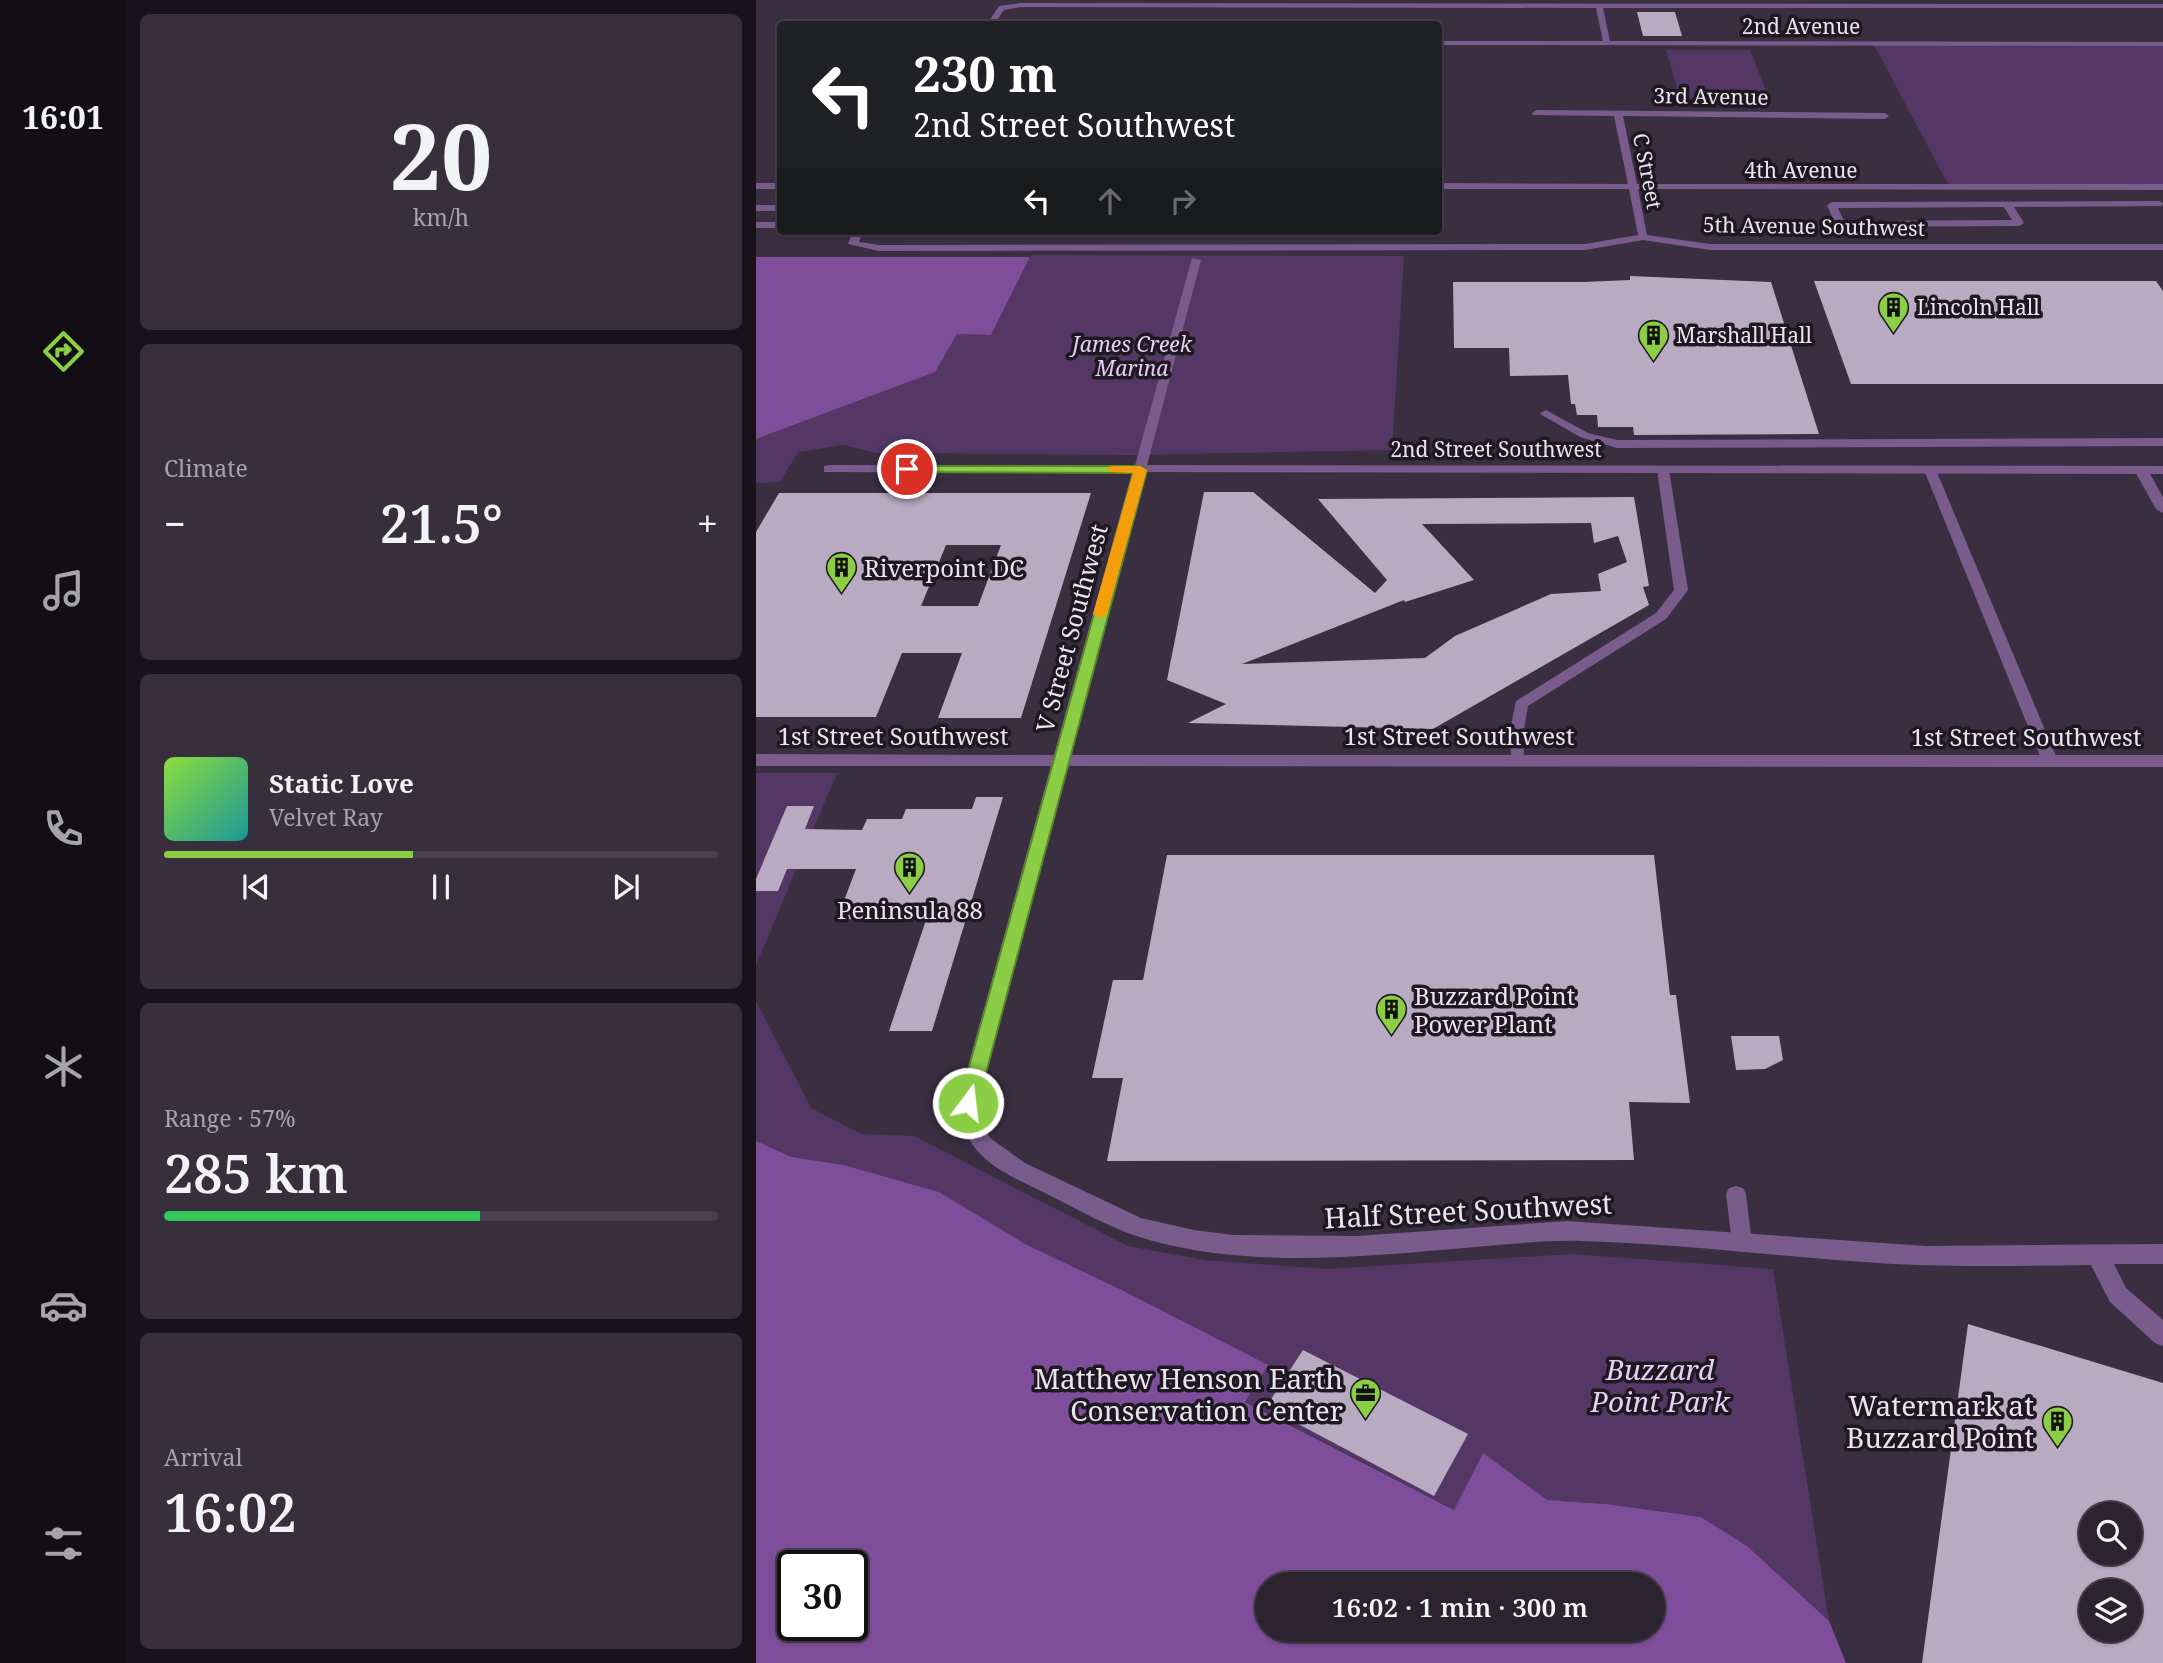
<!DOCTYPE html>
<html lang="en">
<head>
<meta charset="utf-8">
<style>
	:root { --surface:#2c2331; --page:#382f3d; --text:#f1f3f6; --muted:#a6a4ab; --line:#48404d; --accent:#8bce46 }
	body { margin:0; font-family:"Noto Serif",serif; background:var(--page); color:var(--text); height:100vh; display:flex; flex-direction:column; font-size:26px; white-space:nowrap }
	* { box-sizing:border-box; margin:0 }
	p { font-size:23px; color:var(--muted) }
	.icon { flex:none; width:38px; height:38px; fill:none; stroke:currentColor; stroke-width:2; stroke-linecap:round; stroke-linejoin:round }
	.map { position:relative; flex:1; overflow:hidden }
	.side { display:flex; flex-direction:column; gap:14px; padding:14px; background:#18131b; width:630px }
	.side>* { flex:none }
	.top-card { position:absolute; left:21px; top:21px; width:665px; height:214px; border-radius:7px; box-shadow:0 2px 5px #0004,0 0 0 2px var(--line); background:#202124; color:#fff; overflow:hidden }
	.tools { position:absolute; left:1323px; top:1502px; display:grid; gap:14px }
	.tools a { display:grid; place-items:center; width:63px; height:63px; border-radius:50%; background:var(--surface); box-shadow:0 2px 5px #0004,0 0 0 2px var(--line); font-size:35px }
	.speed { position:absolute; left:21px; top:1550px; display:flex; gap:14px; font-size:35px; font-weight:700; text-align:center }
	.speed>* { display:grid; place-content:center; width:91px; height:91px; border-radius:50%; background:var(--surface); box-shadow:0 2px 5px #0004,0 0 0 2px var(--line); line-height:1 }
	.speed .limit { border:4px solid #111; border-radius:10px; background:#fff; color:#111 }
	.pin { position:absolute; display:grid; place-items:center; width:60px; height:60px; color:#fff; margin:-30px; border:4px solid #fff; border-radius:50%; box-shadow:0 2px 7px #0007 }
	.me { position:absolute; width:77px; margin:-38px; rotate:15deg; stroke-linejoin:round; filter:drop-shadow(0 0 5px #0008) }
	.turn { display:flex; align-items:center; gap:24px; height:147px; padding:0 21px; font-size:32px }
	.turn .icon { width:91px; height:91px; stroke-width:2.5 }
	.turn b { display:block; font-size:49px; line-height:60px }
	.lanes { display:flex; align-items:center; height:66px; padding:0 21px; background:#0003; justify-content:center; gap:35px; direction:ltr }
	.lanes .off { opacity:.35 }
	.big { font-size:52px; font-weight:600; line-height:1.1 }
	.side .tile { flex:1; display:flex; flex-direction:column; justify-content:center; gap:10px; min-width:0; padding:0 24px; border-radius:10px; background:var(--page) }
	.side .dial { align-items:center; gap:0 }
	.dial b { font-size:91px; line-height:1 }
	.song { display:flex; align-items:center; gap:21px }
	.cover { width:84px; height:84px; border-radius:10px; background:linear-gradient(135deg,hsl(90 70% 55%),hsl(180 70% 35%)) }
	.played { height:7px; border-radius:4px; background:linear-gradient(90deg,var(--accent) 45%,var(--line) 45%) }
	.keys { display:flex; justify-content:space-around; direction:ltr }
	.heat { display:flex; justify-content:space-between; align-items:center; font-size:38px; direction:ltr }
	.charge { height:10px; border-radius:5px; background:linear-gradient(90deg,#34c759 57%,var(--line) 0) }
	.trip { position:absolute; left:499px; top:1572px; width:410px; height:70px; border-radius:35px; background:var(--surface); box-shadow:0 2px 5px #0004,0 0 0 2px var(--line); font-weight:600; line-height:70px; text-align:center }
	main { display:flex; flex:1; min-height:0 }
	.menu { display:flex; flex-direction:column; width:126px; justify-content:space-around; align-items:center; background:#120e14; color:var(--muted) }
	.menu .icon { width:49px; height:49px }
	.menu .on { color:var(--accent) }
	.menu b { font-size:32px; color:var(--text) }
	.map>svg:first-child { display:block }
	.green { fill:#553766 }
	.water { fill:#7e4e9a; fill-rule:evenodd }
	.building { fill:#b8aac1; fill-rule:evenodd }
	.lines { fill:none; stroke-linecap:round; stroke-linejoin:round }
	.service { fill:#795b8c; fill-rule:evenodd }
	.minor { fill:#795b8c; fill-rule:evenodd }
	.tertiary { fill:#795b8c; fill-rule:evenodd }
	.route { fill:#8bce46; stroke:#5a862e; stroke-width:2 }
	.slow { fill:#f59e0b }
	.labels { text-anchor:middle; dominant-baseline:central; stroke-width:7; stroke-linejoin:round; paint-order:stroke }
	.far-street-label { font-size:21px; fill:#ebe4f0; stroke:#1e1921 }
	.far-poi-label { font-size:21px; fill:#ebe4f0; stroke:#1e1921; text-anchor:start }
	.far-park-label { font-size:21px; font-style:italic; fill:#e7cdf7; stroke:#1e1921 }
	.poi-label { font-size:24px; fill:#ebe4f0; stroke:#1e1921; text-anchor:start }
	.street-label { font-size:24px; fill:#ebe4f0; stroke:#1e1921 }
	.near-street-label { font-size:28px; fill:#ebe4f0; stroke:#1e1921 }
	.near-park-label { font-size:28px; font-style:italic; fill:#e7cdf7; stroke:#1e1921 }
	.near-poi-label { font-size:28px; fill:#ebe4f0; stroke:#1e1921; text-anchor:end }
</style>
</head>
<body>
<main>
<nav class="menu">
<b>16:01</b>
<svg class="icon on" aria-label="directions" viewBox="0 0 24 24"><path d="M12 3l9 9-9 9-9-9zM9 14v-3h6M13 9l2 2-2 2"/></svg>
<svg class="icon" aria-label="music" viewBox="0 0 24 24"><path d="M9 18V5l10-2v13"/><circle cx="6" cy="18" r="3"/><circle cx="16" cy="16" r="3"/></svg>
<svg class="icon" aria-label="phone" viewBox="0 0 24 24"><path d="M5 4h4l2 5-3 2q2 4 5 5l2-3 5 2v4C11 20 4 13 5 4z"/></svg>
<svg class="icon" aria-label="climate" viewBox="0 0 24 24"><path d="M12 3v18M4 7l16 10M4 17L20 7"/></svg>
<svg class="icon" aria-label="car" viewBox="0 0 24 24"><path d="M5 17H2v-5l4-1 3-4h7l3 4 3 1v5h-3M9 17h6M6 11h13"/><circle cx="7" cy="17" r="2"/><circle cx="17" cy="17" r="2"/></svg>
<svg class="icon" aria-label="filters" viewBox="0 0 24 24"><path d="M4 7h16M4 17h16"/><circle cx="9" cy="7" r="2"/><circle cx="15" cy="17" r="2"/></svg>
</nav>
<section class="side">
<div class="tile dial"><b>20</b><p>km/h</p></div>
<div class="tile"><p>Climate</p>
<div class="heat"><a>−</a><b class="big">21.5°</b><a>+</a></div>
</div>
<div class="tile">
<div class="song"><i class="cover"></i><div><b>Static Love</b><p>Velvet Ray</p></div></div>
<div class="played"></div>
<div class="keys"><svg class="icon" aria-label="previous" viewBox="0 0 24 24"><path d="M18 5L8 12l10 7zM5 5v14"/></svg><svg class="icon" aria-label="pause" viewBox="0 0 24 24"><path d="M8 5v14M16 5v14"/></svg><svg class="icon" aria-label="next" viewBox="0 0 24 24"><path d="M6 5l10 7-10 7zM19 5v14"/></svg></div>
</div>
<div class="tile"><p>Range · 57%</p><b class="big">285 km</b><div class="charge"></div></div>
<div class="tile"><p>Arrival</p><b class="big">16:02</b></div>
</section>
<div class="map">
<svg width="1407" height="1663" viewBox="0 0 1407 1663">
	<rect width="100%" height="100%" fill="#3a2f41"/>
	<g class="green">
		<path d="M1117,43L1407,44V187L1194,188Z"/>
		<path d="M910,50H994L1013,98H924Z"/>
		<path d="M275,255L648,256L636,450L377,455L120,453L88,445L42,452L24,482L0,483V439L178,372L201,334L235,335Z"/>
		<path d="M0,773H81L0,965Z"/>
		<path d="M0,1001L55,1108L105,1134L158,1136L372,1246L449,1260L571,1269L816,1254L1017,1269L1073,1621L991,1546L945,1517L850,1504L790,1500L727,1454L699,1510L488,1401L511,1365L364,1289L271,1245L183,1192L88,1165L36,1157L0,1141Z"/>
	</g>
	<g class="water">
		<path d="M0,257H274L235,335L201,334L179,372L0,439Z"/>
		<path d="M0,1141L36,1157L88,1165L183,1192L271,1245L364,1289L512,1365L489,1402L698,1510L727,1453L791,1500L850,1504L945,1517L991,1546L1073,1621L1090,1663H0ZM37,1566H96V1626H37ZM511,1584H896V1629H511Z"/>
	</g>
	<g class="building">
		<path d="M881,12H919L926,36H887Z"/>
		<path d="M874,276L1015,282L1063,434L878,435L877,427H842L841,415H821L819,404H815L812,375L754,376L753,348H698L697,282H828L874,280Z"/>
		<path d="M1058,281H1400L1407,291V384H1095Z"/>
		<path d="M448,492H497L619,593L631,580L562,499L878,497L893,586L887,587L893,605L677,729L432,723L470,704L411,680ZM835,523L838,543L862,536L871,562L842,574L845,591L795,594L699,636L669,658L486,664L648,600L649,602L718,580L666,524Z"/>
		<path d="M23,493H335L265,718H182L206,653H146L120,717H0V532ZM190,545H245L222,606H165Z"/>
		<path d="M220,797H247L176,1031H133L170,920L81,919L100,869H31L22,891H0V879L31,806H58L49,829L106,830L111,819H146L150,809H216Z"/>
		<path d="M411,855H898L914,995H920L934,1103L873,1102L878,1160L351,1161L367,1078H336L357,980H387Z"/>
		<path d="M975,1036H1023L1027,1060L1009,1069L980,1070Z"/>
		<path d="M1212,1324L1407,1383V1663H1166ZM1335,1514H1374V1552H1335ZM1335,1591H1374V1629H1335Z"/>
		<path d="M547,1350L712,1434L678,1496L510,1407Z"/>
	</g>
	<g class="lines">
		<g class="service">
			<path d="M265,3L1407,4V8H847L854,41L1407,42V46L682,45V41H847L840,8L265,7L248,10L238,24H231L243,6Z"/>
			<path d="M780,110L1129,113L1133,116L1129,119L867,116L881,184H1407V190L882,189L891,235L954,244H1407V250H954L887,240L829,250L123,251L92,244L97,231H107L103,242L123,245L829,244L882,235L873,189H682V183L872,184L858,116L777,115L776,113Z"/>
			<rect x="0" y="183" width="24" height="6"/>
			<path d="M1403,201L1407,203L1406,206L1258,207L1268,223L1263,226L1084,227L1079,224L1071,205L1076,202ZM1248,207L1256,220L1088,221L1082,208Z"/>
			<rect x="0" y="205" width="24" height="6"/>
			<rect x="0" y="222" width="24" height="6"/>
			<path d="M436,258L445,260L390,469L388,472H380L378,469Z"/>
			<path d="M790,410L832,433L861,440L1407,438V446L861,448L824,437L786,415L784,413Z"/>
			<path d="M907,466L913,470L932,590L910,619L772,706L767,735L768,758L761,763L756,762L753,735L760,701L900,613L918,590L901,470Z"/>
			<path d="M1174,466L1180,470L1302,761L1299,765L1294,766L1286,761L1168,470Z"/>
			<path d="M980,1186L987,1188L990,1194L996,1243L993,1249L986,1252L979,1249L976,1243L970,1194L973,1188Z"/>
		</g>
		<g class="minor">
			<path d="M73,465L389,466L391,469L315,755H1407V767L312,766L222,1103L224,1119L234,1138L269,1163L385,1218L438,1230L478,1235L601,1236L811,1221L1170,1246L1407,1244V1264H1358L1370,1288L1407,1320V1346L1399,1343L1354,1302L1335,1265C1269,1266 1203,1267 1137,1264C1033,1258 930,1244 826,1241C790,1240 755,1244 719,1247C613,1256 501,1269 397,1241C358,1231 323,1210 287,1192C244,1171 208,1157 202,1103L295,766H0V754L298,755L376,473L68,472V466Z"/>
			<path d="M1385,466L1390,467L1407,497V513L1400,509L1378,470Z"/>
		</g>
		<path class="tertiary" d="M384,465L1407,466V474L379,472L377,469Z"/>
	</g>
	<path class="route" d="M151,466H384L391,470L222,1103L219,1108L212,1111L206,1108L203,1103L377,473L147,472V467Z"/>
	<path class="slow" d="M357,466H384L391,470L351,614L344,618L337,614L377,473L352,472V467Z"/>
	<defs>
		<symbol id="building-pin" viewBox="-11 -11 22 30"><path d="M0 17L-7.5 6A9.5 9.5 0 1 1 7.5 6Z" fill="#8bce46" stroke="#1e1921"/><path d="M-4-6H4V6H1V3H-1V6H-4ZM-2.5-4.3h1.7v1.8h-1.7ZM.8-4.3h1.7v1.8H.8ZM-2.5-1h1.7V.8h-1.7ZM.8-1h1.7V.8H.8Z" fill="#111"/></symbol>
		<symbol id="office-pin" viewBox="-11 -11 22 30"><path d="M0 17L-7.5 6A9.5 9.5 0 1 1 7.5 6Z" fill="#8bce46" stroke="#1e1921"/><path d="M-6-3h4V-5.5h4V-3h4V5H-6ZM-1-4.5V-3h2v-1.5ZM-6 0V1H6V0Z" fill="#111"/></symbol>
	</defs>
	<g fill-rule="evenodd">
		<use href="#building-pin" x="1120" y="290" width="35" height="47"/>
		<use href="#building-pin" x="880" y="318" width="35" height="47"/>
		<use href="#building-pin" x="68" y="550" width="35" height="47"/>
		<use href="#building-pin" x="136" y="850" width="35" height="47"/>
		<use href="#building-pin" x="618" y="992" width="35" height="47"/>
		<use href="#office-pin" x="592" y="1376" width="35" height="47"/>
		<use href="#building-pin" x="1284" y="1404" width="35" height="47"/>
	</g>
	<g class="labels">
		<g class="far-street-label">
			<text x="1045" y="26">2nd Avenue</text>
			<text transform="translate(955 96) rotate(1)">3rd Avenue</text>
			<text x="1045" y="170">4th Avenue</text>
			<text transform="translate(892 171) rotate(79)">C Street</text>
			<text transform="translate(1058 226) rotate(1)">5th Avenue Southwest</text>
			<text x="740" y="449">2nd Street Southwest</text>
		</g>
		<g class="far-poi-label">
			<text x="1161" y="307">Lincoln Hall</text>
			<text x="920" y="335">Marshall Hall</text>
		</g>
		<g class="far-park-label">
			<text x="376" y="344">James Creek<tspan x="376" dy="24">Marina</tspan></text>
		</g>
		<g class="poi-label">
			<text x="108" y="567">Riverpoint DC</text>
			<text x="154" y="909" text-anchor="middle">Peninsula 88</text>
			<text x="658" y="995">Buzzard Point<tspan x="658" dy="28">Power Plant</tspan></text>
		</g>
		<g class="street-label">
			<text transform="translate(315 628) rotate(-75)">V Street Southwest</text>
			<text x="137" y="735">1st Street Southwest</text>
			<text x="703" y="735">1st Street Southwest</text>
			<text x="1270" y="736">1st Street Southwest</text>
		</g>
		<g class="near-street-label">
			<text transform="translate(712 1210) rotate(-3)">Half Street Southwest</text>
		</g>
		<g class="near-park-label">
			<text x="904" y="1369">Buzzard<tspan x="904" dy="32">Point Park</tspan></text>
		</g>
		<g class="near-poi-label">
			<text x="587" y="1378">Matthew Henson Earth<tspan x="587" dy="32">Conservation Center</tspan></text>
			<text x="1278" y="1405">Watermark at<tspan x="1278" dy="32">Buzzard Point</tspan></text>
		</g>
	</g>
</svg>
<div class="tools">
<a><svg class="icon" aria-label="search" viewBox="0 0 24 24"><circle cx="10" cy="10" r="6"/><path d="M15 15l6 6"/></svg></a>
<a><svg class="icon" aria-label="layers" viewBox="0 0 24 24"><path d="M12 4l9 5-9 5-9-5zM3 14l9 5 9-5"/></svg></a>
</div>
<div class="speed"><div class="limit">30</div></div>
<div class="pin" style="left:151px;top:469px;background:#d93025"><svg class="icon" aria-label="arrive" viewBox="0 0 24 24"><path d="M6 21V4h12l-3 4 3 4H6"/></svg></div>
<svg class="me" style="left:212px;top:1103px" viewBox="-20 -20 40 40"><circle r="17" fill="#8bce46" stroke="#fff" stroke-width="3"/><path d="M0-11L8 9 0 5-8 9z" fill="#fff"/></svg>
<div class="trip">16:02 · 1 min · 300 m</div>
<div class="top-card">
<div class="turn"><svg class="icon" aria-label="left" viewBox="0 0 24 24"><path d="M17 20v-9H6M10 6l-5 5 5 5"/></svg><div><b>230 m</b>2nd Street Southwest</div></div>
<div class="lanes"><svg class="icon" aria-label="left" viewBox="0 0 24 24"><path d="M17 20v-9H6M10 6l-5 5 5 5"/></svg><svg class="icon off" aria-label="ahead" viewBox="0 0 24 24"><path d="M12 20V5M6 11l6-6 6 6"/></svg><svg class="icon off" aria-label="right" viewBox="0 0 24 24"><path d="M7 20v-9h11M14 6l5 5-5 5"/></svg></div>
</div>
</div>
</main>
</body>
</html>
